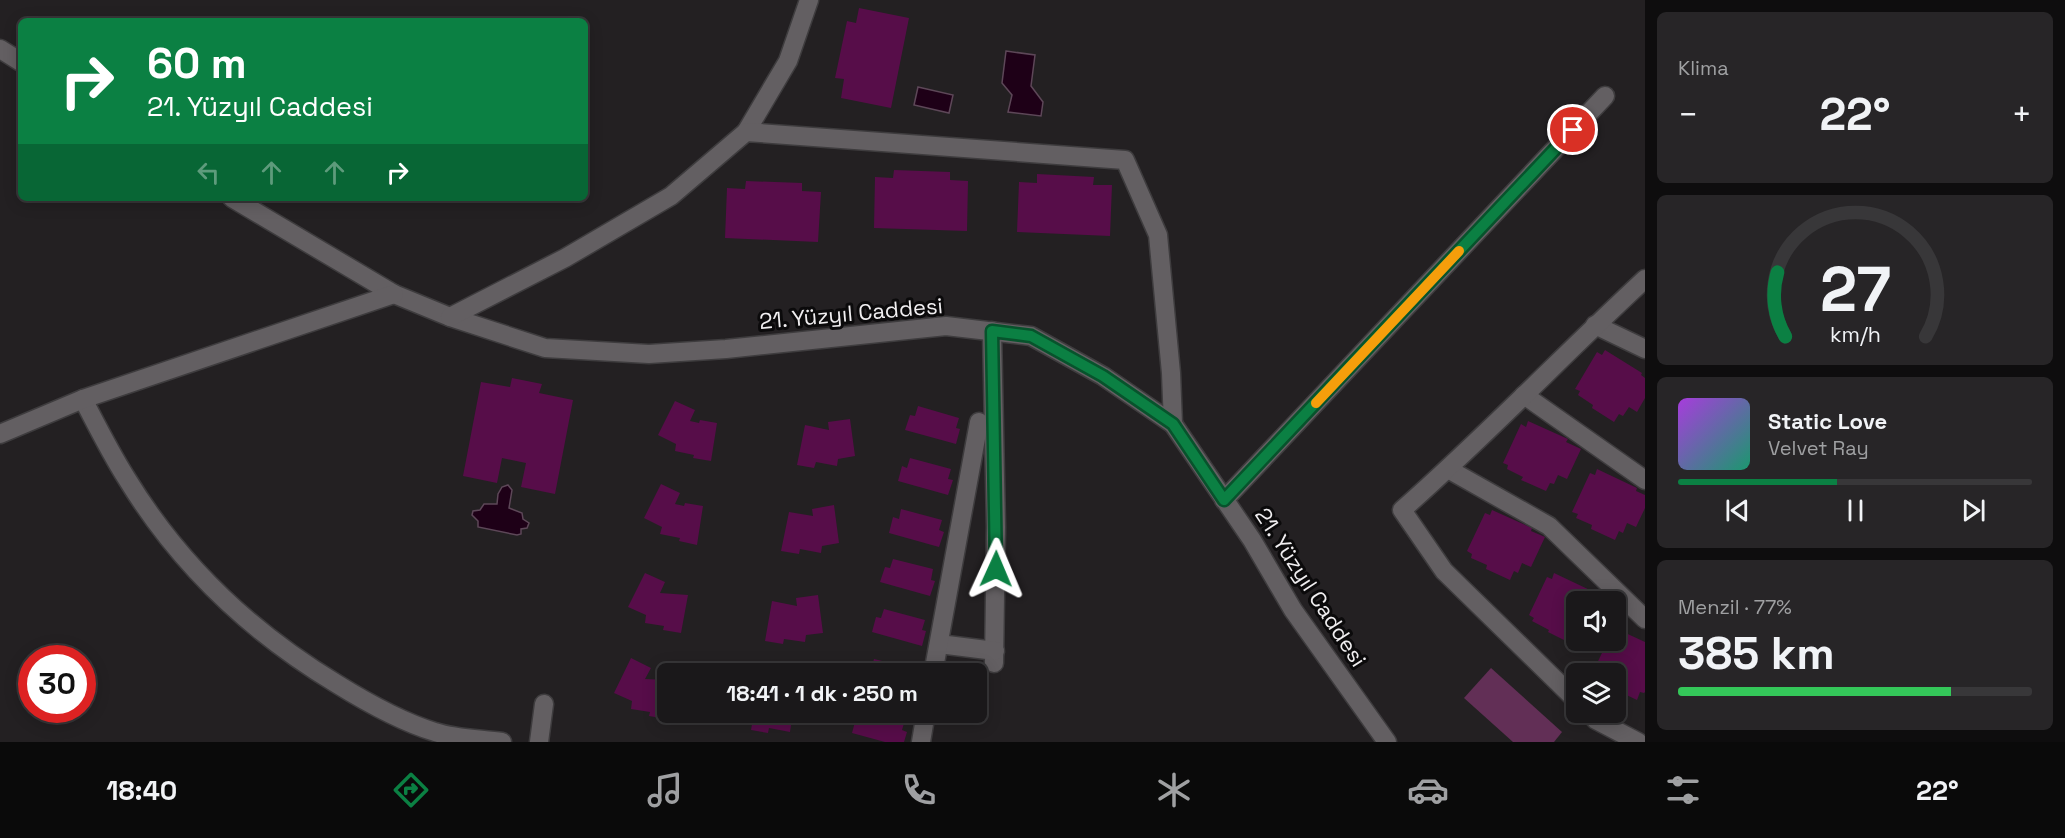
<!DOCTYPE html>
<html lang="tr">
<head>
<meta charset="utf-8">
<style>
	:root { --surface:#1a181a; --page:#272527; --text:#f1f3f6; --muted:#9fa0a2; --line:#383739; --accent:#0b8043 }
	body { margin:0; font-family:"Space Grotesk",sans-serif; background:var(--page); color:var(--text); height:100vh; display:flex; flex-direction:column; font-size:22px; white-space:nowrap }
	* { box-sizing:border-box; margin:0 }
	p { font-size:20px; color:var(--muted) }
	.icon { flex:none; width:33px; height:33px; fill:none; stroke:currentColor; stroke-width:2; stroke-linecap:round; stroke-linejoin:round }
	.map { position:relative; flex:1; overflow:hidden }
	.side { display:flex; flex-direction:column; gap:12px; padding:12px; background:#0e0d0e; width:420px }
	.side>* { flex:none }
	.guide { position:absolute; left:18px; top:18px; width:570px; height:183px; border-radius:9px; box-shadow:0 3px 15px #0003,0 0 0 2px var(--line); background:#0b8043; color:#fff; overflow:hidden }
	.buttons { position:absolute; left:1566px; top:591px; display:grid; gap:12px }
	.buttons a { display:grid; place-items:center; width:60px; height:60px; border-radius:9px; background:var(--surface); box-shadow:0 3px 15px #0003,0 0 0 2px var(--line); font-size:30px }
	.speed { position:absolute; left:18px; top:645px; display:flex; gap:12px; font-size:30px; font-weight:700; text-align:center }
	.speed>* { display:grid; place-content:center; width:78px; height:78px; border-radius:50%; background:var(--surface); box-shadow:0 3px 15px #0003,0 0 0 2px var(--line); line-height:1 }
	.speed .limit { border:9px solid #d22; background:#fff; color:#111 }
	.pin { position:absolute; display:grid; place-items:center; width:51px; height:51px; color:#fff; margin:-26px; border:3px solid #fff; border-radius:50%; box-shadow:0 2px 6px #0007 }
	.me { position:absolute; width:66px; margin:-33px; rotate:1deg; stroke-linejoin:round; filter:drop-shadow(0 0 4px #0008) }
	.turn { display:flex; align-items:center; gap:21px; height:126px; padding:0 30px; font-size:27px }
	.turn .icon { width:78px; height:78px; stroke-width:2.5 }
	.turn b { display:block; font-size:42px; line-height:51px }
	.lanes { display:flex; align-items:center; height:57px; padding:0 30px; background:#0003; justify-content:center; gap:30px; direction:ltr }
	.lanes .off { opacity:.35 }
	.big { font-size:45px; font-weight:800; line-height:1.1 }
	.side .widget { flex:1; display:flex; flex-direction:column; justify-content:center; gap:9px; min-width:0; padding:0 21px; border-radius:9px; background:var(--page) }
	.side .dial { align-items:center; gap:0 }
	.dial svg { height:156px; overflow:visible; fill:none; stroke:var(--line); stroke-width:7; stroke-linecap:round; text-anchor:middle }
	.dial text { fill:var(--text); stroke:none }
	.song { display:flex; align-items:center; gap:18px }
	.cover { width:72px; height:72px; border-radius:9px; background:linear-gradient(135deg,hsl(280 70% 55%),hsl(160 70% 35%)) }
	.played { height:6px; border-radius:3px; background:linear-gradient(90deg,var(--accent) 45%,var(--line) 45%) }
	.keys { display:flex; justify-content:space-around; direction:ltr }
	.heat { display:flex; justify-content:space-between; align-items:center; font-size:33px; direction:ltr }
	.charge { height:9px; border-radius:4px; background:linear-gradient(90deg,#34c759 77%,var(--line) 0) }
	.trip { position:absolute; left:657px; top:663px; width:330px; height:60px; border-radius:9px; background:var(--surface); box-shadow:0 3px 15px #0003,0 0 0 2px var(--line); font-weight:800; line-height:60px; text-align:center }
	.tab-bar { display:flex; height:96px; justify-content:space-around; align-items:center; background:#0a0a0a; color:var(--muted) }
	.tab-bar .icon { width:42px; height:42px }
	.tab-bar .selected { color:var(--accent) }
	.tab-bar b { font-size:27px; color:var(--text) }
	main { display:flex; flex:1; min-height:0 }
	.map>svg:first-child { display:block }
	.green { fill:#622f56 }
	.water { fill:#1e0017; stroke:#5d4758; stroke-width:1.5 }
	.building { fill:#570d49 }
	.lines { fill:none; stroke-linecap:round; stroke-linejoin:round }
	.minor-casing { stroke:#3e3c3e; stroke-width:21 }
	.minor { stroke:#635f62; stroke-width:18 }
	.route-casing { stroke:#07532c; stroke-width:15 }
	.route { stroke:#0b8043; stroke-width:10 }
	.slow { stroke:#f59e0b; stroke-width:10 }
	.labels { text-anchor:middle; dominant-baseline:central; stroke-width:6; stroke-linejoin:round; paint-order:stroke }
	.street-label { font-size:22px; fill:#f0eef0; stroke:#0b0a0b }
</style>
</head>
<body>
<main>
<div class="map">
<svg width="1645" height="742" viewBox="0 0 1645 742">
	<rect width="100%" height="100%" fill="#232022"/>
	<path class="green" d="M1491,668L1562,732L1554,742H1513L1464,698Z"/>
	<g class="water">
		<path d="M1006,51L1035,55L1031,86L1043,102L1041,116L1008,112L1012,95L1002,83Z"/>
		<path d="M918,87L953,95L949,113L914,105Z"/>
		<path d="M508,485L512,490L509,508L522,513L523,519L529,523L527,528L521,529V534L517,535L478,527V521L472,515L473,511L480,510L484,504H497L498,494L502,487Z"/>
	</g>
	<g class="building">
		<path d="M859,8L909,18L891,108L841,98L844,79L835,78L847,21L856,23Z"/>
		<path d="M894,170L950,172V180L968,181L967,231L874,228L875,177L893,178Z"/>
		<path d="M1037,174L1094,177L1093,185H1112L1110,236L1017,232L1019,182L1037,183Z"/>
		<path d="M746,181L802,183V191L821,192L818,242L725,238L727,188L745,189Z"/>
		<path d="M1605,350L1642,373L1641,375L1645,378V398L1637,412L1629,407L1623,416L1619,414L1614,422L1592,408L1593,405L1578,395L1580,391L1575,389L1597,352L1602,355Z"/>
		<path d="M512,378L542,384L539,393L573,400L555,494L521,487L526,463L502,458L497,483L463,476L481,382L510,387Z"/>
		<path d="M675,401L695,410L690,421L699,423L700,420L717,423L711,461L693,458L694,455L675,451L676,444L658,435Z"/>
		<path d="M918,406L959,418L956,428L960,429L956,444L905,430L910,415L915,416Z"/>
		<path d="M850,419L855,456L838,459L837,466L816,462L814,468L797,465L805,425L829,430L828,422Z"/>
		<path d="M1528,421L1568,439L1566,442L1581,449L1567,479L1558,475L1554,484L1550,483L1546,491L1521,480L1523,477L1507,469L1508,465L1503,463L1521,424L1526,427Z"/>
		<path d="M910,458L951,469L948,479L953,480L948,495L898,481L902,466L907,468Z"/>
		<path d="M1597,469L1637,488L1636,491L1645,495V508L1636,527L1627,523L1623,533L1619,531L1615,540L1591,529L1592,525L1576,518L1578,514L1572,512L1590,473L1595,475Z"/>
		<path d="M661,484L680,493L675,504L684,506L685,503L703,506L697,545L679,541L680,538L660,534L662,527L644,518Z"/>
		<path d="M834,505L839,543L822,546L821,553L800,549L799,554L781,551L789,512L813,516L812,509Z"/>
		<path d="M901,509L942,520L939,530L944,532L939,547L889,533L893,517L899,519Z"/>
		<path d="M1492,510L1532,528L1531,531L1545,537L1531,567L1522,563L1518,573L1514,571L1510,580L1486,569L1487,565L1471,558L1472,554L1467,551L1485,513L1490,515Z"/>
		<path d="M893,559L933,569L931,580L935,581L930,596L880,582L885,567L890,568Z"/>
		<path d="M645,573L665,582L660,593L688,595L681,633L663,630L664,626L645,623L646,615L628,607Z"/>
		<path d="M1554,573L1594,592L1593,594L1608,602H1576V634L1572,644L1548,632L1549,630L1532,621L1534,618L1529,615L1547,577L1552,579Z"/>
		<path d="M818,595L823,633L806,635L805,642L784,639L783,644L765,641L772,601L797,606L796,598Z"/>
		<path d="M884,609L925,620L922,630L926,631L922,646L872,632L876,617L881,618Z"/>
		<path d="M1619,630L1645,642V692L1644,693L1640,692L1637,700L1616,690V674L1593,672L1608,640H1616Z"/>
		<path d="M631,658L651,668L645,679L668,680L667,719L649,716L650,712L631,709L632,701L614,693Z"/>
		<path d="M874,659L915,669L914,674H864L866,667L871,669Z"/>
		<path d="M754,712H807L808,722L791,725L790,732L769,728L768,733L751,730Z"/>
		<path d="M863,712H877L905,720L902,730L907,732L904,742H885L852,733L856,718L862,719Z"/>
	</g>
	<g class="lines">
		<defs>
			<g id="minor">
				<path d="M0,49L21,62"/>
				<path d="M746,132L788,61L809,0"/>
				<path d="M232,198L394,294L450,317L545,348L649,354L726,349L946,326L1031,336L1103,376L1173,424L1252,540L1293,610L1387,742"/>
				<path d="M450,317L565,258L671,196L746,132L1125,160L1158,235L1171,373L1173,424"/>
				<path d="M1595,325L1645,349"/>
				<path d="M992,331L996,527L994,663"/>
				<path d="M1524,395L1645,480"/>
				<path d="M83,399C97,426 111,454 127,479C179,564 252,633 337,684C366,702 402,722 435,732C456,739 481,739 502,742"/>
				<path d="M0,434L83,399L394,294"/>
				<path d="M1448,469L1549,526L1645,619"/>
				<path d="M1224,500L1605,96"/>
				<path d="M939,644L995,651"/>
				<path d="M933,674L979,422"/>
				<path d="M1576,700L1444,571L1402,510C1486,436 1563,355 1645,279"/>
				<path d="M1589,712L1596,720L1638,742"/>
				<path d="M539,742L544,704"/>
				<path d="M921,742L926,712"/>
			</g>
		</defs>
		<use href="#minor" class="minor-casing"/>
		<use href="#minor" class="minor"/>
	</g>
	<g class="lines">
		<defs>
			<path id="route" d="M996,569L992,331L1031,336L1103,376L1173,424L1224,500L1573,130"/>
		</defs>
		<use href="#route" class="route-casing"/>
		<use href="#route" class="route"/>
		<path class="slow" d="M1316,403L1459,251"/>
	</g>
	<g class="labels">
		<g class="street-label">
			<text transform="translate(851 313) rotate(-5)">21. Yüzyıl Caddesi</text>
			<text transform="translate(1311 587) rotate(57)">21. Yüzyıl Caddesi</text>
		</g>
	</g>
</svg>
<div class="buttons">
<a><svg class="icon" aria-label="sound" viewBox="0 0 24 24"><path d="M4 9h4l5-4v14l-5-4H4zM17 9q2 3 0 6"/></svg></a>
<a><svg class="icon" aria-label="layers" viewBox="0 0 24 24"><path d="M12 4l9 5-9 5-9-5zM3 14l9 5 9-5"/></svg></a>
</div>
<div class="speed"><div class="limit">30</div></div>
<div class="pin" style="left:1573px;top:130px;background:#d93025"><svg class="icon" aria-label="arrive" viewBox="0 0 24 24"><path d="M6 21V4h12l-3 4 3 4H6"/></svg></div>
<svg class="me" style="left:996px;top:569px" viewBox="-20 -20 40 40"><path d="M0-17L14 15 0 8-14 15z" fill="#0b8043" stroke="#fff" stroke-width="4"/></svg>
<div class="trip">18:41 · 1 dk · 250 m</div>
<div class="guide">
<div class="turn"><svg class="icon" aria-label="right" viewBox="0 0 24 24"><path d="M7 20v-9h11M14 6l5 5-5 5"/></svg><div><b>60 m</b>21. Yüzyıl Caddesi</div></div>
<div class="lanes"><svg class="icon off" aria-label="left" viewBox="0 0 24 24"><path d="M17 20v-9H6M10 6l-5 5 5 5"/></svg><svg class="icon off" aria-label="ahead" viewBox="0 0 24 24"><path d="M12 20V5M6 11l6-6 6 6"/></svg><svg class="icon off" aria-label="ahead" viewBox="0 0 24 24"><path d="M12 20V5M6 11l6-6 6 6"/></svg><svg class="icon" aria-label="right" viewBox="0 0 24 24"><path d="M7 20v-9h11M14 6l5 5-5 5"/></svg></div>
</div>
</div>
<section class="side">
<div class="widget"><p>Klima</p>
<div class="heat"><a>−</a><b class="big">22°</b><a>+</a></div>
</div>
<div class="widget dial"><svg viewBox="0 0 100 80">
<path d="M14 69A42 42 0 1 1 86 69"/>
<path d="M14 69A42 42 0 0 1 10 36" stroke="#0b8043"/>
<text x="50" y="56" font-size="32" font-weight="700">27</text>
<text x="50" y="72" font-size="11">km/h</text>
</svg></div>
<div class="widget">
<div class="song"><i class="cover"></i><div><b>Static Love</b><p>Velvet Ray</p></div></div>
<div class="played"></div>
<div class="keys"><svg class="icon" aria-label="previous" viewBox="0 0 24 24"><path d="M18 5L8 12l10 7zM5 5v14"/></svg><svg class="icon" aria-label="pause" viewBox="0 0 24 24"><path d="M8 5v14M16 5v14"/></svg><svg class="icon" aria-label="next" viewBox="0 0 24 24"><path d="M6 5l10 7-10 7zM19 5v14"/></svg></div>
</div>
<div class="widget"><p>Menzil · 77%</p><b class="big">385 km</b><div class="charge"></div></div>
</section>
</main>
<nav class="tab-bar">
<b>18:40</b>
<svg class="icon selected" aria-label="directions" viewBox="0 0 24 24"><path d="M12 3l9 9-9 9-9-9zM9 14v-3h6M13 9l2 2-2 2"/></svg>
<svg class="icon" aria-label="music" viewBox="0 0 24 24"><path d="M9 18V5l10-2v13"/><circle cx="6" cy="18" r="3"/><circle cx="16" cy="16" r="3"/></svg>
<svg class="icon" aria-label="phone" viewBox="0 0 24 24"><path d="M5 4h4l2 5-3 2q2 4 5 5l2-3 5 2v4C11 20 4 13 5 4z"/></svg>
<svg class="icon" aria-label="climate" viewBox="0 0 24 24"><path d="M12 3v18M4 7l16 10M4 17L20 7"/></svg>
<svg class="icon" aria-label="car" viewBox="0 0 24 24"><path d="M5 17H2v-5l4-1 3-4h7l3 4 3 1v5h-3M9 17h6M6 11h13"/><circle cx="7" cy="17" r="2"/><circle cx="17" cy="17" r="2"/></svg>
<svg class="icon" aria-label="filters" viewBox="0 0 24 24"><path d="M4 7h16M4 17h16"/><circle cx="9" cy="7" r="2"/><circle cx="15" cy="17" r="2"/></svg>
<b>22°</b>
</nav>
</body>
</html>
